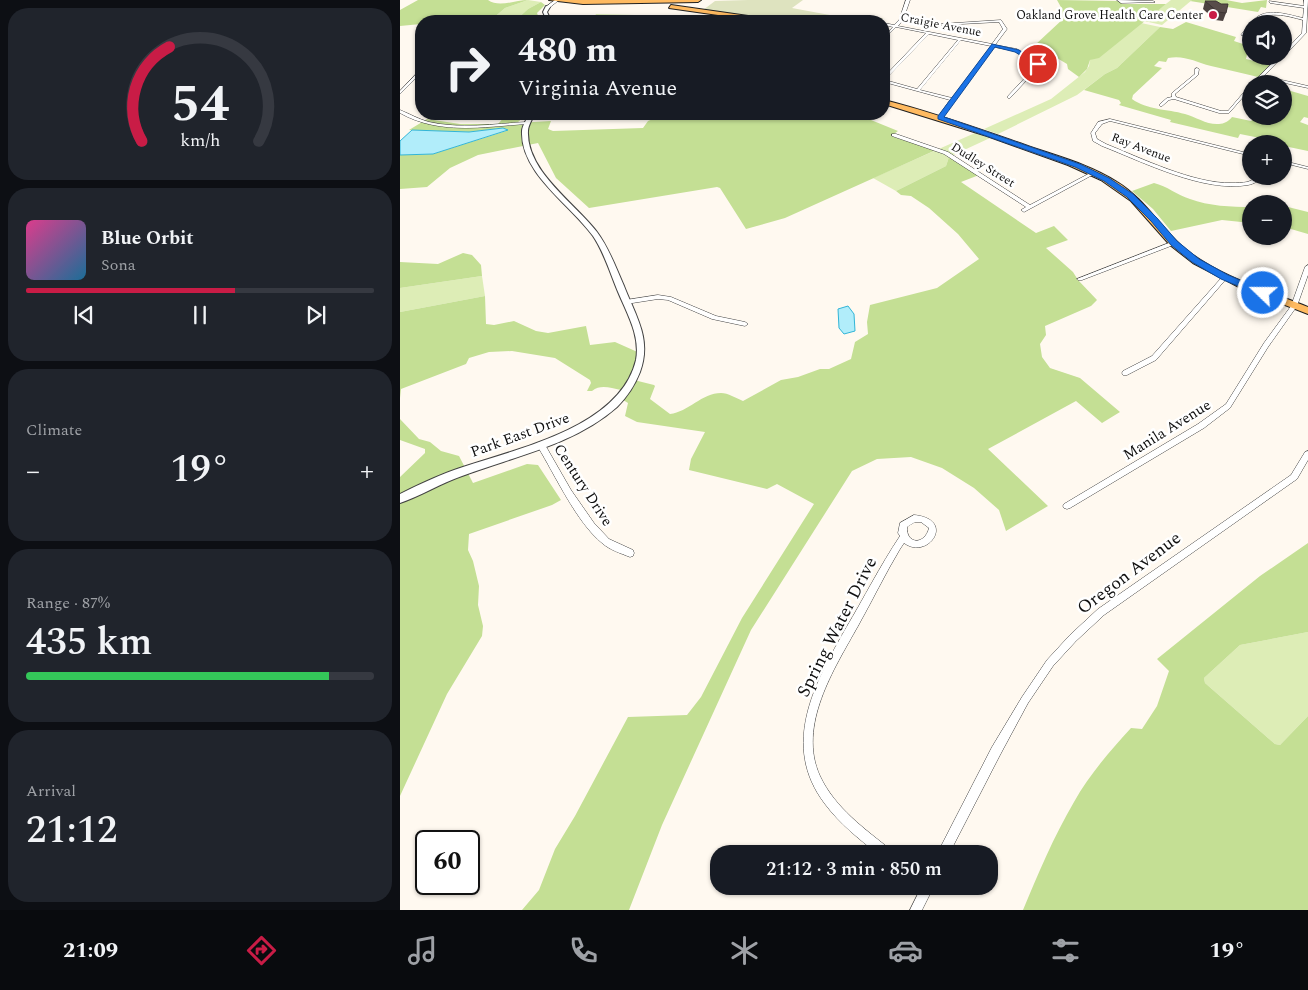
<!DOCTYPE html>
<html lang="en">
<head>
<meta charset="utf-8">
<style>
	:root { --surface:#171b24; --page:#20242c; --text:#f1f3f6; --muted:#9ea1a6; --line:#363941; --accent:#c91c46 }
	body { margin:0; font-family:Spectral,serif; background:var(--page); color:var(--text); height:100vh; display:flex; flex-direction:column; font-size:19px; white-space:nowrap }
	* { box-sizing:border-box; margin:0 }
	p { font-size:16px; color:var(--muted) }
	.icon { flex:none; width:28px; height:28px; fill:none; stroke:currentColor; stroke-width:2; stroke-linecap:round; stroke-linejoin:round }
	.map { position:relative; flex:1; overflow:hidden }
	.drawer { display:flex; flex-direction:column; gap:8px; padding:8px; background:#0d0f14; width:400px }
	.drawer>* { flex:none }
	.hud { position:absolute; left:15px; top:15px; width:475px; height:105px; border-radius:20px; box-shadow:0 1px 4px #0004; background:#171b24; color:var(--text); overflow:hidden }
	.fabs { position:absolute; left:842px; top:15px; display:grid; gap:10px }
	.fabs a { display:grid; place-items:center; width:50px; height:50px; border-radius:50%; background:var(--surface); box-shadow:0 1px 4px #0004; font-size:25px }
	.speed { position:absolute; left:15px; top:830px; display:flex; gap:10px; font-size:25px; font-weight:700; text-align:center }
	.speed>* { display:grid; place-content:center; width:65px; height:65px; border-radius:50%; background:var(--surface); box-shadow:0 1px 4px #0004; line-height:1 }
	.speed .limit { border:2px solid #111; border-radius:8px; background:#fff; color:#111 }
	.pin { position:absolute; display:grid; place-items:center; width:42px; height:42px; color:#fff; margin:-21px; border:2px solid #fff; border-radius:50%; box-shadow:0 1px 5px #0007 }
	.me { position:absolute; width:55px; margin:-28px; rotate:292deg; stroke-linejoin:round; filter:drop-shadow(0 0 4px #0008) }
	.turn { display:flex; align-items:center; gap:18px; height:105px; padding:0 20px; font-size:22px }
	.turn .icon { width:65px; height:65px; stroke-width:2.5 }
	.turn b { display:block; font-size:35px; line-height:42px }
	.big { font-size:38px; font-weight:600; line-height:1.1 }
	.drawer .card { flex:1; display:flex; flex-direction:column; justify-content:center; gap:8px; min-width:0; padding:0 18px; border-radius:20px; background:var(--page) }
	.drawer .dial { align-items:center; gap:0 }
	.dial svg { height:130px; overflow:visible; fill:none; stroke:var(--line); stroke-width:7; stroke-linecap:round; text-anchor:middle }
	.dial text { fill:var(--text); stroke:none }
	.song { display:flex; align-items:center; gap:15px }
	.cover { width:60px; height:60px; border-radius:8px; background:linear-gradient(135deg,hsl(330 70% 55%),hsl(200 70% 35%)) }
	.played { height:5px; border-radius:2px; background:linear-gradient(90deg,var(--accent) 60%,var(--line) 60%) }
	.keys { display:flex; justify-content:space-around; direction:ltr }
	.heat { display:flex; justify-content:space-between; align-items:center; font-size:28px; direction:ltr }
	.charge { height:8px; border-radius:4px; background:linear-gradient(90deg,#34c759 87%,var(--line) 0) }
	.trip { position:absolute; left:310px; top:845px; width:288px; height:50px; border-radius:20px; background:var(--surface); box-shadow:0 1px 4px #0004; font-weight:600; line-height:50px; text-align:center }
	.tabs { display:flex; height:80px; justify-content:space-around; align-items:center; background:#090b0e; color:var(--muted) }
	.tabs .icon { width:35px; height:35px }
	.tabs .on { color:var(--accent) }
	.tabs b { font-size:22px; color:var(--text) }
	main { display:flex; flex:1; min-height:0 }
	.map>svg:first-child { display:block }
	.green { fill:#ddedb6 }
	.forest { fill:#c4df94 }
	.cemetery { fill:#dee3bf }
	.water { fill:#b1edfa; stroke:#32b5d7 }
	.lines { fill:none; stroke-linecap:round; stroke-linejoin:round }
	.minor-casing { stroke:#424242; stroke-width:1 }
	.tertiary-casing { stroke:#424242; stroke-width:2 }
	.primary-casing { stroke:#202020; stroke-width:2 }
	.minor { fill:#fff; fill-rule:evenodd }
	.tertiary { fill:#fff; fill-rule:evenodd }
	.primary { fill:#ffba60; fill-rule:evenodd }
	.wall { fill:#4c4240 }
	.building { fill:#584d4a; stroke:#3e3634 }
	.route { fill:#1a73e8; stroke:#114b97 }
	.poi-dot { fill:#c91c46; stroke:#fff; stroke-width:2 }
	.labels { text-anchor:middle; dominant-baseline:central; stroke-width:5; stroke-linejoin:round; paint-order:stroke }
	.far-poi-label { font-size:12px; fill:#0f0f0f; stroke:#fff; text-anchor:end }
	.far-street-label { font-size:12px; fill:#0f0f0f; stroke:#fff }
	.street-label { font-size:15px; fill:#0f0f0f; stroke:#fff }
	.near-street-label { font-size:18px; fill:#0f0f0f; stroke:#fff }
</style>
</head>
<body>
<main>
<section class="drawer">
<div class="card dial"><svg viewBox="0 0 100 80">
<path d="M14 69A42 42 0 1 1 86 69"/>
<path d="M14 69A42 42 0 0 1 31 11" stroke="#c91c46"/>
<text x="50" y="56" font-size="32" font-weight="700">54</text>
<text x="50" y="72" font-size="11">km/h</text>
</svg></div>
<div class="card">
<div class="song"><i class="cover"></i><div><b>Blue Orbit</b><p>Sona</p></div></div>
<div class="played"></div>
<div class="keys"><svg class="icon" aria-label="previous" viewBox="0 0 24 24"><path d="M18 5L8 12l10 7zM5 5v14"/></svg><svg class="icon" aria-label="pause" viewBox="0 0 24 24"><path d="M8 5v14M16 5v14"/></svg><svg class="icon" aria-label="next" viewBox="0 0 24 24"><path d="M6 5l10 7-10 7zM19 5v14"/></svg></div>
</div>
<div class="card"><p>Climate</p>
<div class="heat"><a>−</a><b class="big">19°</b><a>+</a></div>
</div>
<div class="card"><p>Range · 87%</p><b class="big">435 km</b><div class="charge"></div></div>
<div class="card"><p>Arrival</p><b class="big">21:12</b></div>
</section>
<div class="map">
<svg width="908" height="910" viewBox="0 0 908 910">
	<rect width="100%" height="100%" fill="#fff9f0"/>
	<g class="green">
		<path d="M128,0L141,2L128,9L115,21H90L105,8Z"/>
		<path d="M771,0H792L762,25L744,21Z"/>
		<path d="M196,14L235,15L269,21L156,20L195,16Z"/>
		<path d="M741,23L760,27L717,68L705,74L677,95L598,134L584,129L651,99L685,72L689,66L690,60L710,48Z"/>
		<path d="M575,133L590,138L549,157L546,166L496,191L473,178Z"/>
		<path d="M82,276L85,296L0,312V288Z"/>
		<path d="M908,632V716L880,745L875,744L805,683L804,678L840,645Z"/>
	</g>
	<g class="forest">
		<path d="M18,0H88C99,8 115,0 128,0L105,8L90,21H21V24L0,26V10Z"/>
		<path d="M657,0L720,1L722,4H766L699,58L690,60L687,69L679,77L668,69L667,64L635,45L663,19L662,9Z"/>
		<path d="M792,0H826L842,3L867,0L866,8L861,7L858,12L790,1Z"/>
		<path d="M141,2L145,5L137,13L140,21H115L128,9Z"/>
		<path d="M786,22L836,37L834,41L849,46L846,59L871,65L858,77C843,73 827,70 811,66C795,62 785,55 768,58L766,62L759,61L754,66L762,68L733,95L732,99C747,110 767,109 785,114C796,117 807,125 819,124C824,124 829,121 832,117L851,121L856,116H884V89L908,96V118L904,117L900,122L908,125V151L884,146V144L864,141L865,139L840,134L838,138L770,122L771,120L719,105L721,103L719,100L684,90L705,74L717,68L760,27L773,29Z"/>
		<path d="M107,114H127L117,123L151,121L148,129L153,131L243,128L248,121L265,114L450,115L471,120L498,131L491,136L536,150L385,218L346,229L320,188L317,187L189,208L156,178L138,143L78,155L50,168L27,187L0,189V155L33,154L106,131L103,128L69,132L9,130L27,119L60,124H98Z"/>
		<path d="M549,157L579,175L561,182L636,233L654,226L668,240L646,248L673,272L678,280L697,300L691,306L645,326L646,335L640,344L642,357L650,368L680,378L720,412L702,423L676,401L588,449L648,506L606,531L599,510L574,488L542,468L511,457L477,459L452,471L351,630L262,825L229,910H122L139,890L155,849L175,816L228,717L287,715L301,697L342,618L414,504L377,484L367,489L289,470L291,459L305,432L237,422L225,416L228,403L220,398L221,390C210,388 201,384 192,391H187L191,383L190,380L155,358L112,351L89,352L69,358L66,364L1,389L0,398V312L85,296L86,324L94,325L114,321L136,331L148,333L186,326L190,345L215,342L242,354L234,380L254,385L255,386L250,399L270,414C288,412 302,393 321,393C328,393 336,398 343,401L381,380L398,377L420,369H429L451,359L455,342L468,334L467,322L470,305L537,288L579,259L558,234L529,208L511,196L501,195L496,191L546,166Z"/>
		<path d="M754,183C767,186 777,195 790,199C808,206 832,207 851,207V223L822,220L771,231L753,209L732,191Z"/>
		<path d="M884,206L908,212V234L884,227Z"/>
		<path d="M63,253L72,255L81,265L82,276L0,288V262L38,264Z"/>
		<path d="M0,419L19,439L30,442L41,451L59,456L73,483L127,464L138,465L161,500L152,505L69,534L68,550L73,561L79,586L78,605L83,626L82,636L47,694L0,796V477L25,453V449L0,440Z"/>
		<path d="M908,543V632L840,645L804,678L805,683L875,744L880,745L908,716V910H623C638,874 654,836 674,802C689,775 710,751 731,728L742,729L757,706L769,671L757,659L860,576Z"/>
	</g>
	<path class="cemetery" d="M348,0H403L392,8L435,16L483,18L480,21H378L303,10L315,1Z"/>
	<g class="water">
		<path d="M103,128L108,130L33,154L0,155V141L12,130L69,132Z"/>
		<path d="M448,306L454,314L455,331L444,334L439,328L438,309Z"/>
	</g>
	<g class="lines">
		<defs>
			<g id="minor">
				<path d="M155,0H159L149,8H147V6Z"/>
				<path d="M506,0H510L503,20L498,26L592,44L603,29L599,22L542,25L540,24L601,20L607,29L595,45L617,49L640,66L610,98H608V96L636,66L615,51L594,47L542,118H538V117L550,100L484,82V77L526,33L496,27L484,39V36L493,27L484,25V23L494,25L499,20ZM529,34L558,40L517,89L485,80ZM561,40L591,46L552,98L520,90Z"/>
				<path d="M717,0L753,1L755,2L721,3Z"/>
				<path d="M904,0H908L906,33L885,55H884V52L902,33L903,20C887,16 866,9 854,24H851V27L844,36L841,35C846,29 850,22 857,17C870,8 889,15 903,18L904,8L870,3L869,1L904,6Z"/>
				<path d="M879,56H883L864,76L908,86V88L862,78L856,84H852Z"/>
				<path d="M797,68L799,69L798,75L775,94L776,97L821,111H828L850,85H851V88L829,113H819L774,99L769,100L762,106H760V104L767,98L772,97V93L795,74V69Z"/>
				<path d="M20,70H21V73L0,94V91Z"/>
				<path d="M0,110C10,114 18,119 29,122C60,129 94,124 126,122L128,123L126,124C84,127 38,135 0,113Z"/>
				<path d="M710,119L851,154V156L710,121L702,124L695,133L697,139L706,144C741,158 794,184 832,183C836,183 843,183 847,182C854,180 858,176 865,176C860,180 854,184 848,185C804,193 743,162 702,146L693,141L691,133L698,122Z"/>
				<path d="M492,134H496L548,152L630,205L692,172L696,173L624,212L621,210L626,207L544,154L492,136Z"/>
				<path d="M884,161L908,167V169L884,163Z"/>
				<path d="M774,241L776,242V244L682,280H678L677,279Z"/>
				<path d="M908,265V275L897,306L868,347L830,408L804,428L670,508L667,509L664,508L663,506L664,504L798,424L826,404L864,343L891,306L905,267Z"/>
				<path d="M825,275L828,277L827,278L756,360L727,375H723L722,373L723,371L752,356L823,276Z"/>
				<path d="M258,295L271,297L316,316L345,322L348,324L345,326L312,319L268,300L258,299L226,304L223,302L226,300Z"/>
				<path d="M141,442L144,443L171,490L194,523L209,539L233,550L234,553L233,556L230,557C220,553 210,550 202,543C177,523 155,475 138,447L137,445L138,443Z"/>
				<path d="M908,451V460L897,479L704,615L676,641L653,666L628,703L600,755L549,854H537L592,747L622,697L647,660L670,635L698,609L891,475L905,452Z"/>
				<path d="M514,515C557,519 528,561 504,543L500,549C485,574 472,601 458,626C434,669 397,726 420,776C435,808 465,829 491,850L493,854H478C459,839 440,824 425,804C380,745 415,683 446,628C464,598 480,566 500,536L498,533L500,523ZM515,522H521L529,528C525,545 506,545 507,527Z"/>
				<path d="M522,886H534L522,910H510Z"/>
			</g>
			<g id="tertiary">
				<path d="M146,6L150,7L147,12L151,21H147L143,12Z"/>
				<path d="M129,114H135C132,119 128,126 128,131C126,171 175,203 197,232C209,248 216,268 224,286C236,317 252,339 240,372C235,385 227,397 217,407C174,445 115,456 62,476C41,483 21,496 0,503V494C20,484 41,474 63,467C119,448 220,427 236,360C240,339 230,319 222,301C212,280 206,255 193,236C171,205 120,173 122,131C122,126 127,119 129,114Z"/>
			</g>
			<g id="primary">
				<path d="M149,0H301L298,2L183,4Z"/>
				<path d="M271,5L370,19L373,21H360L269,8Z"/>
				<path d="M484,100C532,112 579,129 625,145C656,156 689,164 717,182C745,199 760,228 785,249C820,277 866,290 908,307V314L839,287L793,263L770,245L731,201L701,180L668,165L587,136L484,104Z"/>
			</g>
		</defs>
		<use href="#minor" class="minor-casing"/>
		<use href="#tertiary" class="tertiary-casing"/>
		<use href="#primary" class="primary-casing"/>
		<use href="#minor" class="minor"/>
		<use href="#tertiary" class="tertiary"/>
		<use href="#primary" class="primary"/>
	</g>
	<path class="wall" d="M805,1L826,13L823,21L815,20L803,9Z"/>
	<path class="building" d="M805,1H816L821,4H828L826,13L818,12Z"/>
	<path class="route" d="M592,44L619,50L641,64L636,65L615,52L595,47L544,117L680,164L709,178L733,194L757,218L777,241L799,259L828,275L866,291V295H860L821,279L792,262L771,245L751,221L727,197L704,181L675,167L538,119V116Z"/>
	<circle class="poi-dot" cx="813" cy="15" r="5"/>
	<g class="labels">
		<g class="far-poi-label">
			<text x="803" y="15">Oakland Grove Health Care Center</text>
		</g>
		<g class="far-street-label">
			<text transform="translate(541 25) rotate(11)">Craigie Avenue</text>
			<text transform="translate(741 148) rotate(21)">Ray Avenue</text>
			<text transform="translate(583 165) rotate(32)">Dudley Street</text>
		</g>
		<g class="street-label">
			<text transform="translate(767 430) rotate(-32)">Manila Avenue</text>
			<text transform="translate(120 435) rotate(-20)">Park East Drive</text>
			<text transform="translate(183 485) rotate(57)">Century Drive</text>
		</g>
		<g class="near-street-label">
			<text transform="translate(729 573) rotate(-37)">Oregon Avenue</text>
			<text transform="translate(437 627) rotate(-63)">Spring Water Drive</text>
		</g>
	</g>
</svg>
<div class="fabs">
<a><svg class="icon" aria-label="sound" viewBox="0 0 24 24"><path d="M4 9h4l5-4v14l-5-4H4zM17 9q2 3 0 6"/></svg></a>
<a><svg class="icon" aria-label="layers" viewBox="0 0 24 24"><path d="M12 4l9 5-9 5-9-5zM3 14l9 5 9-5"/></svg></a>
<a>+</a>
<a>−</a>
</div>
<div class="speed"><div class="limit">60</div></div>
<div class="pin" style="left:638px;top:64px;background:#d93025"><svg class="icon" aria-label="arrive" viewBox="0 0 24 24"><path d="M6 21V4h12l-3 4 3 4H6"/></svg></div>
<svg class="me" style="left:863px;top:293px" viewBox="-20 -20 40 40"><circle r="17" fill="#1a73e8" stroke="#fff" stroke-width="3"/><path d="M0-11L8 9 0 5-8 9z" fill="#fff"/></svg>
<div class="trip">21:12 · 3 min · 850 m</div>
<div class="hud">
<div class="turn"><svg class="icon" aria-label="right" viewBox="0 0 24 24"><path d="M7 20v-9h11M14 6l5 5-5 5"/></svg><div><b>480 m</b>Virginia Avenue</div></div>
</div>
</div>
</main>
<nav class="tabs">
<b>21:09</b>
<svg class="icon on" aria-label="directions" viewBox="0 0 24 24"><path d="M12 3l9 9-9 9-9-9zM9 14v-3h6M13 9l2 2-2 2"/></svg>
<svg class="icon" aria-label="music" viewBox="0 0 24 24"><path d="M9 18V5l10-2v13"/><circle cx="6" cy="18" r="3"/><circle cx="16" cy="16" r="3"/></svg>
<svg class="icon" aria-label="phone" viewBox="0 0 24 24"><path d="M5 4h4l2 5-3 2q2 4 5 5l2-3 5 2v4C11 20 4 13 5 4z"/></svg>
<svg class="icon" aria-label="climate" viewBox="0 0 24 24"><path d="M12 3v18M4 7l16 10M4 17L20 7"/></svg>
<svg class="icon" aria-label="car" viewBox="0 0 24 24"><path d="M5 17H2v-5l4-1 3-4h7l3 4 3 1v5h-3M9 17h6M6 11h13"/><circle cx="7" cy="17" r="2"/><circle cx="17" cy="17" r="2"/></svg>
<svg class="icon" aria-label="filters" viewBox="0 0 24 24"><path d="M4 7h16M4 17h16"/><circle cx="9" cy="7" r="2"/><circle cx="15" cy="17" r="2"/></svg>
<b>19°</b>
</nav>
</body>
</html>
